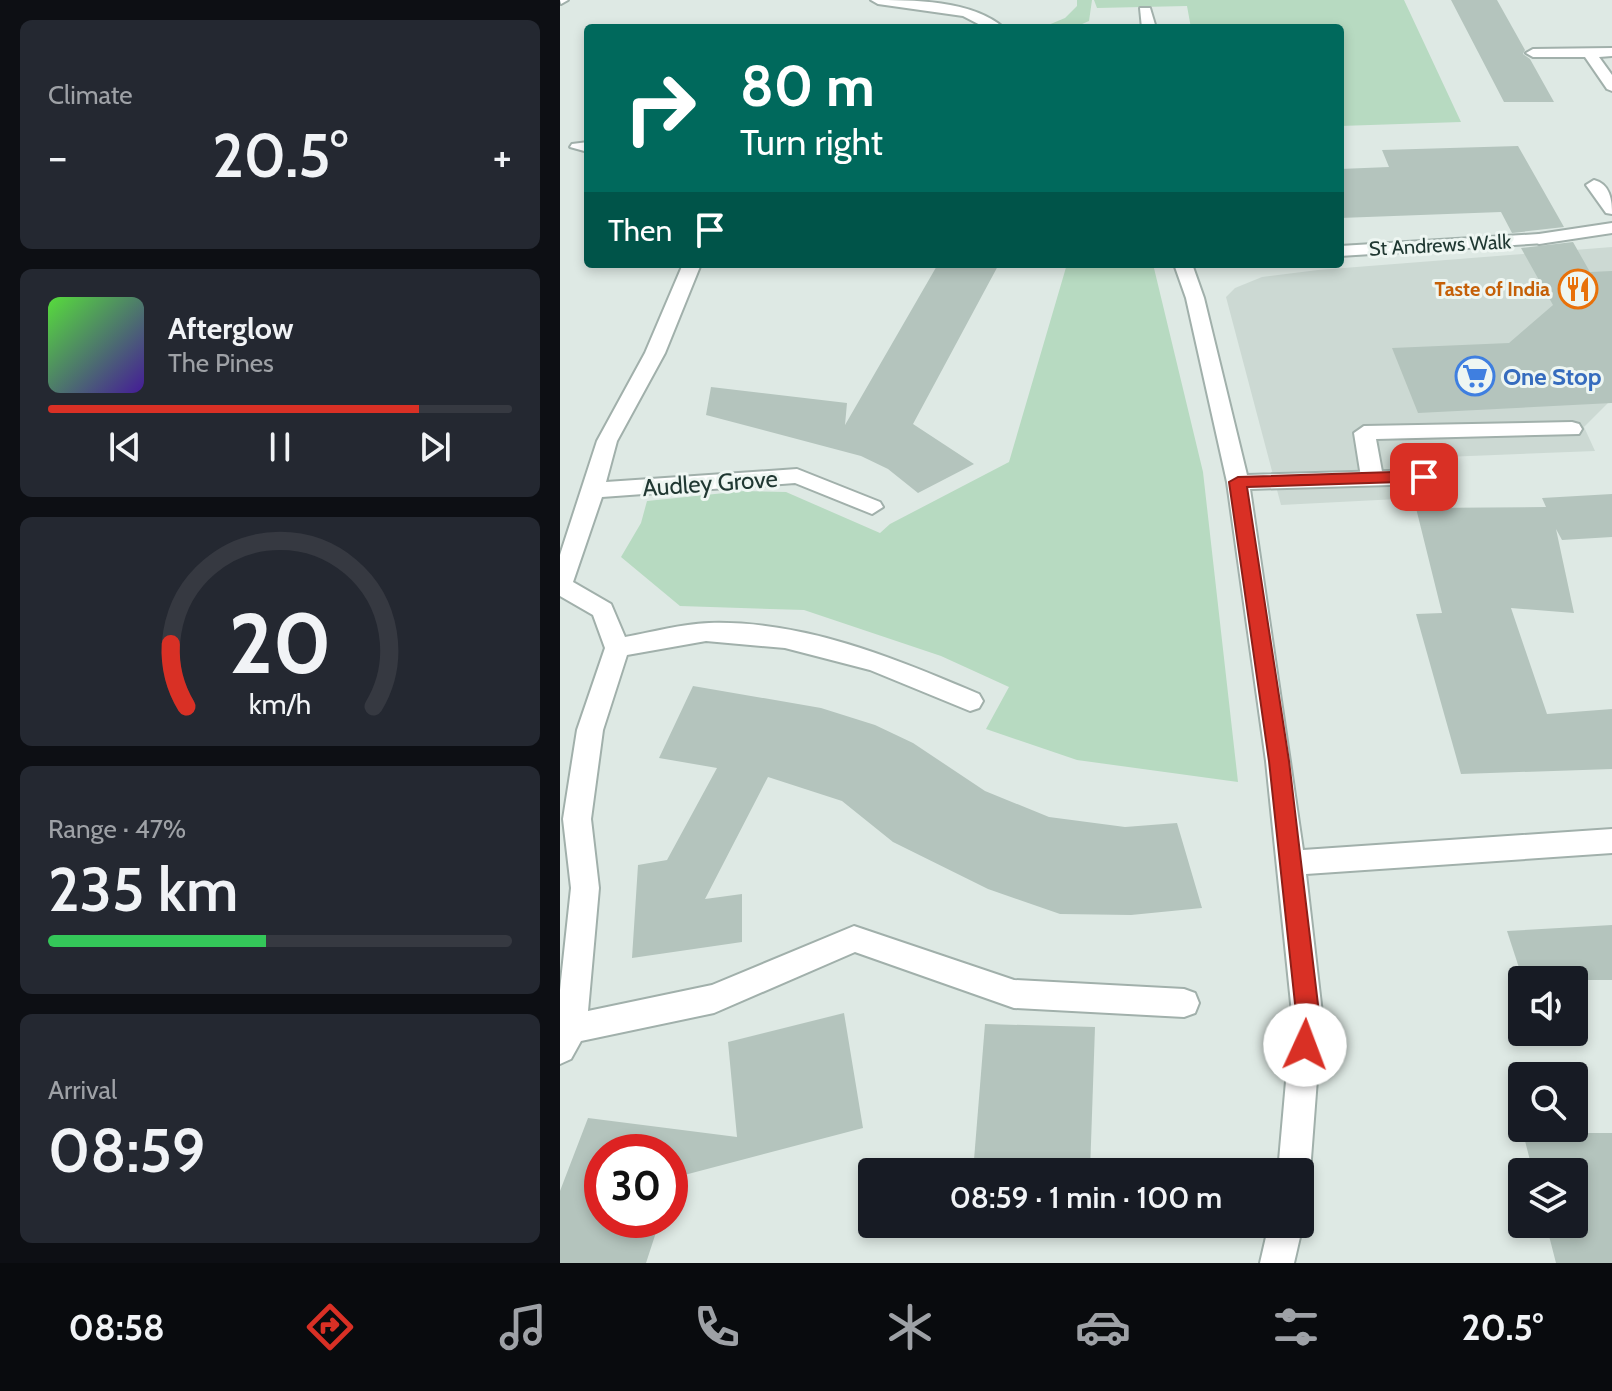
<!DOCTYPE html>
<html lang="en">
<head>
<meta charset="utf-8">
<style>
	:root { --surface:#171b24; --page:#242831; --text:#f1f3f6; --muted:#9ea1a6; --line:#363941; --accent:#d93025 }
	body { margin:0; font-family:Cabin,sans-serif; background:var(--page); color:var(--text); height:100vh; display:flex; flex-direction:column; font-size:30px; white-space:nowrap }
	* { box-sizing:border-box; margin:0 }
	p { font-size:26px; color:var(--muted) }
	.icon { flex:none; width:44px; height:44px; fill:none; stroke:currentColor; stroke-width:2; stroke-linecap:round; stroke-linejoin:round }
	.map { position:relative; flex:1; overflow:hidden }
	.side { display:flex; flex-direction:column; gap:20px; padding:20px; background:#0d0f14; width:560px }
	.side>* { flex:none }
	.guide { position:absolute; left:24px; top:24px; width:760px; height:244px; border-radius:8px; box-shadow:0 4px 12px #0003; background:#00695c; color:#fff; overflow:hidden }
	.tools { position:absolute; left:948px; top:966px; display:grid; gap:16px }
	.tools a { display:grid; place-items:center; width:80px; height:80px; border-radius:8px; background:var(--surface); box-shadow:0 4px 12px #0003; font-size:40px }
	.speed { position:absolute; left:24px; top:1134px; display:flex; gap:16px; font-size:40px; font-weight:700; text-align:center }
	.speed>* { display:grid; place-content:center; width:104px; height:104px; border-radius:50%; background:var(--surface); box-shadow:0 4px 12px #0003; line-height:1 }
	.speed .limit { border:12px solid #d22; background:#fff; color:#111 }
	.pin { position:absolute; display:grid; place-items:center; width:68px; height:68px; color:#fff; margin:-34px; border-radius:16px; box-shadow:0 4px 12px #0006 }
	.me { position:absolute; width:88px; margin:-44px; rotate:2deg; stroke-linejoin:round; filter:drop-shadow(0 0 6px #0008) }
	.turn { display:flex; align-items:center; gap:28px; height:168px; padding:0 24px; font-size:36px }
	.turn .icon { width:104px; height:104px; stroke-width:2.5 }
	.turn b { display:block; font-size:56px; line-height:68px }
	.then { display:flex; align-items:center; height:76px; padding:0 24px; background:#0003; gap:16px; font-size:30px }
	.big { font-size:60px; font-weight:600; line-height:1.1 }
	.side .widget { flex:1; display:flex; flex-direction:column; justify-content:center; gap:12px; min-width:0; padding:0 28px; border-radius:12px; background:var(--page) }
	.side .dial { align-items:center; gap:0 }
	.dial svg { height:208px; overflow:visible; fill:none; stroke:var(--line); stroke-width:7; stroke-linecap:round; text-anchor:middle }
	.dial text { fill:var(--text); stroke:none }
	.song { display:flex; align-items:center; gap:24px }
	.cover { width:96px; height:96px; border-radius:12px; background:linear-gradient(135deg,hsl(110 70% 55%),hsl(260 70% 35%)) }
	.played { height:8px; border-radius:4px; background:linear-gradient(90deg,var(--accent) 80%,var(--line) 80%) }
	.keys { display:flex; justify-content:space-around; direction:ltr }
	.heat { display:flex; justify-content:space-between; align-items:center; font-size:44px; direction:ltr }
	.charge { height:12px; border-radius:6px; background:linear-gradient(90deg,#34c759 47%,var(--line) 0) }
	.trip { position:absolute; left:298px; top:1158px; width:456px; height:80px; border-radius:8px; background:var(--surface); box-shadow:0 4px 12px #0003; font-weight:600; line-height:80px; text-align:center }
	.tabs { display:flex; height:128px; justify-content:space-around; align-items:center; background:#090b0e; color:var(--muted) }
	.tabs .icon { width:56px; height:56px }
	.tabs .selected { color:var(--accent) }
	.tabs b { font-size:36px; color:var(--text) }
	main { display:flex; flex:1; min-height:0 }
	.map>svg:first-child { display:block }
	.built { fill:#ccd9d3 }
	.green { fill:#b7dac1 }
	.building { fill:#b4c4bd }
	.lines { fill:none; stroke-linecap:round; stroke-linejoin:round }
	.service-casing { stroke:#a1b0ab; stroke-width:4 }
	.minor-casing { stroke:#a1b0ab; stroke-width:4 }
	.service { fill:#fff; fill-rule:evenodd }
	.minor { fill:#fff; fill-rule:evenodd }
	.route { fill:#d93025; stroke:#8d1f18; stroke-width:2 }
	.labels { text-anchor:middle; dominant-baseline:central; stroke-width:6; stroke-linejoin:round; paint-order:stroke }
	.far-street-label { font-size:20px; fill:#203832; stroke:#eef6f2 }
	.far-food-label { font-size:20px; font-weight:bold; fill:#c56008; stroke:#eef6f2; text-anchor:end }
	.shop-label { font-size:24px; font-weight:bold; fill:#366cbe; stroke:#eef6f2; text-anchor:start }
	.street-label { font-size:24px; fill:#203832; stroke:#eef6f2 }
</style>
</head>
<body>
<main>
<section class="side">
<div class="widget"><p>Climate</p>
<div class="heat"><a>−</a><b class="big">20.5°</b><a>+</a></div>
</div>
<div class="widget">
<div class="song"><i class="cover"></i><div><b>Afterglow</b><p>The Pines</p></div></div>
<div class="played"></div>
<div class="keys"><svg class="icon" aria-label="previous" viewBox="0 0 24 24"><path d="M18 5L8 12l10 7zM5 5v14"/></svg><svg class="icon" aria-label="pause" viewBox="0 0 24 24"><path d="M8 5v14M16 5v14"/></svg><svg class="icon" aria-label="next" viewBox="0 0 24 24"><path d="M6 5l10 7-10 7zM19 5v14"/></svg></div>
</div>
<div class="widget dial"><svg viewBox="0 0 100 80">
<path d="M14 69A42 42 0 1 1 86 69"/>
<path d="M14 69A42 42 0 0 1 8 45" stroke="#d93025"/>
<text x="50" y="56" font-size="32" font-weight="700">20</text>
<text x="50" y="72" font-size="11">km/h</text>
</svg></div>
<div class="widget"><p>Range · 47%</p><b class="big">235 km</b><div class="charge"></div></div>
<div class="widget"><p>Arrival</p><b class="big">08:59</b></div>
</section>
<div class="map">
<svg width="1052" height="1263" viewBox="0 0 1052 1263">
	<rect width="100%" height="100%" fill="#dee9e4"/>
	<path class="built" d="M1052,247V399L1024,427L1035,451L885,457L896,496L721,505L666,297L675,288L702,277L758,270Z"/>
	<g class="green">
		<path d="M517,0H532L529,21L513,28H481L505,18L517,6Z"/>
		<path d="M534,0H844L901,122L780,126V28H631L627,6L537,8Z"/>
		<path d="M507,264H593L643,472L678,782L517,760L426,729L449,687L381,656L244,610L120,606L61,557L81,523L87,501L184,491L226,492L320,533L330,524L449,462Z"/>
	</g>
	<g class="building">
		<path d="M891,0H937L965,50L963,54L970,59L994,102H944Z"/>
		<path d="M958,146L1004,227L952,233L941,212L780,218V169L829,167L822,150Z"/>
		<path d="M1013,242L1030,272L1052,271V403L858,413L832,348L949,343L993,305L961,248Z"/>
		<path d="M378,264H439L353,424L414,464L358,493L328,469L301,456L146,415L151,387L287,403L285,425Z"/>
		<path d="M1052,494V537L1002,540L996,529L1014,613L951,608L987,714L1052,709V769L901,774L856,614L882,613L856,508L986,507L982,498Z"/>
		<path d="M133,686L261,708L315,725L353,743L425,791L489,817L565,827L617,823L642,908L571,915L500,914L428,889L333,842L282,801L208,777L145,899L182,894V942L72,958L78,865L107,860L157,768L99,758Z"/>
		<path d="M1052,925V980H963L947,931Z"/>
		<path d="M284,1013L303,1128L113,1178L110,1188V1152H42V1220H100L86,1263H0V1191L28,1118L177,1137L168,1042Z"/>
		<path d="M425,1024L535,1027L530,1172H413Z"/>
		<path d="M963,1133H1052V1263H996L986,1224H1014V1172H973Z"/>
	</g>
	<g class="lines">
		<defs>
			<g id="service">
				<path d="M580,8H590L596,28H582Z"/>
				<path d="M1034,180C1050,184 1052,200 1052,214L1046,213L1026,185Z"/>
				<path d="M979,234L988,239L985,243L780,256V246Z"/>
				<path d="M1012,422L1019,424L1022,429L1019,434L816,439L823,477L812,484L801,477L794,433L804,426Z"/>
			</g>
			<g id="minor">
				<path d="M0,0H8L1,4Z"/>
				<path d="M311,0C353,0 412,0 444,28H426L403,16L318,4Z"/>
				<path d="M1052,48V56L1039,57L1052,75V91L1047,89L1025,57H973L966,53L973,49Z"/>
				<path d="M28,142V152L10,147L12,144Z"/>
				<path d="M1052,223V233L979,244L970,239L979,234Z"/>
				<path d="M123,264H141L105,353L57,441L46,482L237,469L320,502L323,507L312,514L235,483L42,497L13,582L51,604L65,637C93,632 121,624 149,623C243,620 335,658 419,694L423,701L419,708L410,711L310,670L225,648L146,641L67,655L43,730L31,819L39,888L28,1011L152,985L294,926L454,980L624,989L635,993L639,1003L635,1013L624,1017L454,1008L295,952L154,1013L21,1041L11,1059L0,1064V990L11,888L3,819L17,730L45,648L33,615L0,596V555L37,441L85,353Z"/>
				<path d="M614,264H632L644,298L687,475L864,470L875,477L864,484L690,489L743,850L1052,829V853L746,874L762,1013L750,1172L746,1184L740,1186V1172H718L732,1013L706,761L667,482L626,298Z"/>
				<path d="M740,1217L743,1224L734,1263H700L709,1224H740Z"/>
			</g>
		</defs>
		<use href="#service" class="service-casing"/>
		<use href="#minor" class="minor-casing"/>
		<use href="#service" class="service"/>
		<use href="#minor" class="minor"/>
	</g>
	<path class="route" d="M864,471L872,477L870,481L687,487L729,761L759,1013L753,1053L745,1056L737,1053L733,1045L736,1013L709,761L669,482L678,477Z"/>
	<defs>
		<symbol id="restaurant-ring" viewBox="-11 -11 22 22"><circle r="9.5" fill="#eef6f2" stroke="#e8710a" stroke-width="1.5"/><path d="M-5-6h1v4h1v-4h1v4h1v-4h1v5L-1.5 .5V6h-2V.5L-5-1ZM5-6V6H3V1.5H1.5Q1.5-4 5-6Z" fill="#e8710a"/></symbol>
		<symbol id="supermarket-ring" viewBox="-11 -11 22 22"><circle r="9.5" fill="#eef6f2" stroke="#3f7fe0" stroke-width="1.5"/><path d="M-6-5.5h2.5l.6 2H6L4.5 2H-2.5L-4.4-4H-6ZM-1.5 3.2a1.3 1.3 0 1 0 .1 0ZM3 3.2a1.3 1.3 0 1 0 .1 0Z" fill="#3f7fe0"/></symbol>
	</defs>
	<g fill-rule="evenodd">
		<use href="#restaurant-ring" x="996" y="267" width="44" height="44"/>
		<use href="#supermarket-ring" x="893" y="354" width="44" height="44"/>
	</g>
	<g class="labels">
		<g class="far-street-label">
			<text transform="translate(880 245) rotate(-3)">St Andrews Walk</text>
		</g>
		<g class="far-food-label">
			<text x="990" y="289">Taste of India</text>
		</g>
		<g class="shop-label">
			<text x="943" y="376">One Stop</text>
		</g>
		<g class="street-label">
			<text transform="translate(150 483) rotate(-4)">Audley Grove</text>
		</g>
	</g>
</svg>
<div class="tools">
<a><svg class="icon" aria-label="sound" viewBox="0 0 24 24"><path d="M4 9h4l5-4v14l-5-4H4zM17 9q2 3 0 6"/></svg></a>
<a><svg class="icon" aria-label="search" viewBox="0 0 24 24"><circle cx="10" cy="10" r="6"/><path d="M15 15l6 6"/></svg></a>
<a><svg class="icon" aria-label="layers" viewBox="0 0 24 24"><path d="M12 4l9 5-9 5-9-5zM3 14l9 5 9-5"/></svg></a>
</div>
<div class="speed"><div class="limit">30</div></div>
<div class="pin" style="left:864px;top:477px;background:#d93025"><svg class="icon" aria-label="arrive" viewBox="0 0 24 24"><path d="M6 21V4h12l-3 4 3 4H6"/></svg></div>
<svg class="me" style="left:745px;top:1045px" viewBox="-20 -20 40 40"><circle r="19" fill="#fff"/><path d="M0-13L10 11 0 6-10 11z" fill="#d93025"/></svg>
<div class="trip">08:59 · 1 min · 100 m</div>
<div class="guide">
<div class="turn"><svg class="icon" aria-label="right" viewBox="0 0 24 24"><path d="M7 20v-9h11M14 6l5 5-5 5"/></svg><div><b>80 m</b>Turn right</div></div>
<div class="then">Then<svg class="icon" aria-label="arrive" viewBox="0 0 24 24"><path d="M6 21V4h12l-3 4 3 4H6"/></svg></div>
</div>
</div>
</main>
<nav class="tabs">
<b>08:58</b>
<svg class="icon selected" aria-label="directions" viewBox="0 0 24 24"><path d="M12 3l9 9-9 9-9-9zM9 14v-3h6M13 9l2 2-2 2"/></svg>
<svg class="icon" aria-label="music" viewBox="0 0 24 24"><path d="M9 18V5l10-2v13"/><circle cx="6" cy="18" r="3"/><circle cx="16" cy="16" r="3"/></svg>
<svg class="icon" aria-label="phone" viewBox="0 0 24 24"><path d="M5 4h4l2 5-3 2q2 4 5 5l2-3 5 2v4C11 20 4 13 5 4z"/></svg>
<svg class="icon" aria-label="climate" viewBox="0 0 24 24"><path d="M12 3v18M4 7l16 10M4 17L20 7"/></svg>
<svg class="icon" aria-label="car" viewBox="0 0 24 24"><path d="M5 17H2v-5l4-1 3-4h7l3 4 3 1v5h-3M9 17h6M6 11h13"/><circle cx="7" cy="17" r="2"/><circle cx="17" cy="17" r="2"/></svg>
<svg class="icon" aria-label="filters" viewBox="0 0 24 24"><path d="M4 7h16M4 17h16"/><circle cx="9" cy="7" r="2"/><circle cx="15" cy="17" r="2"/></svg>
<b>20.5°</b>
</nav>
</body>
</html>
